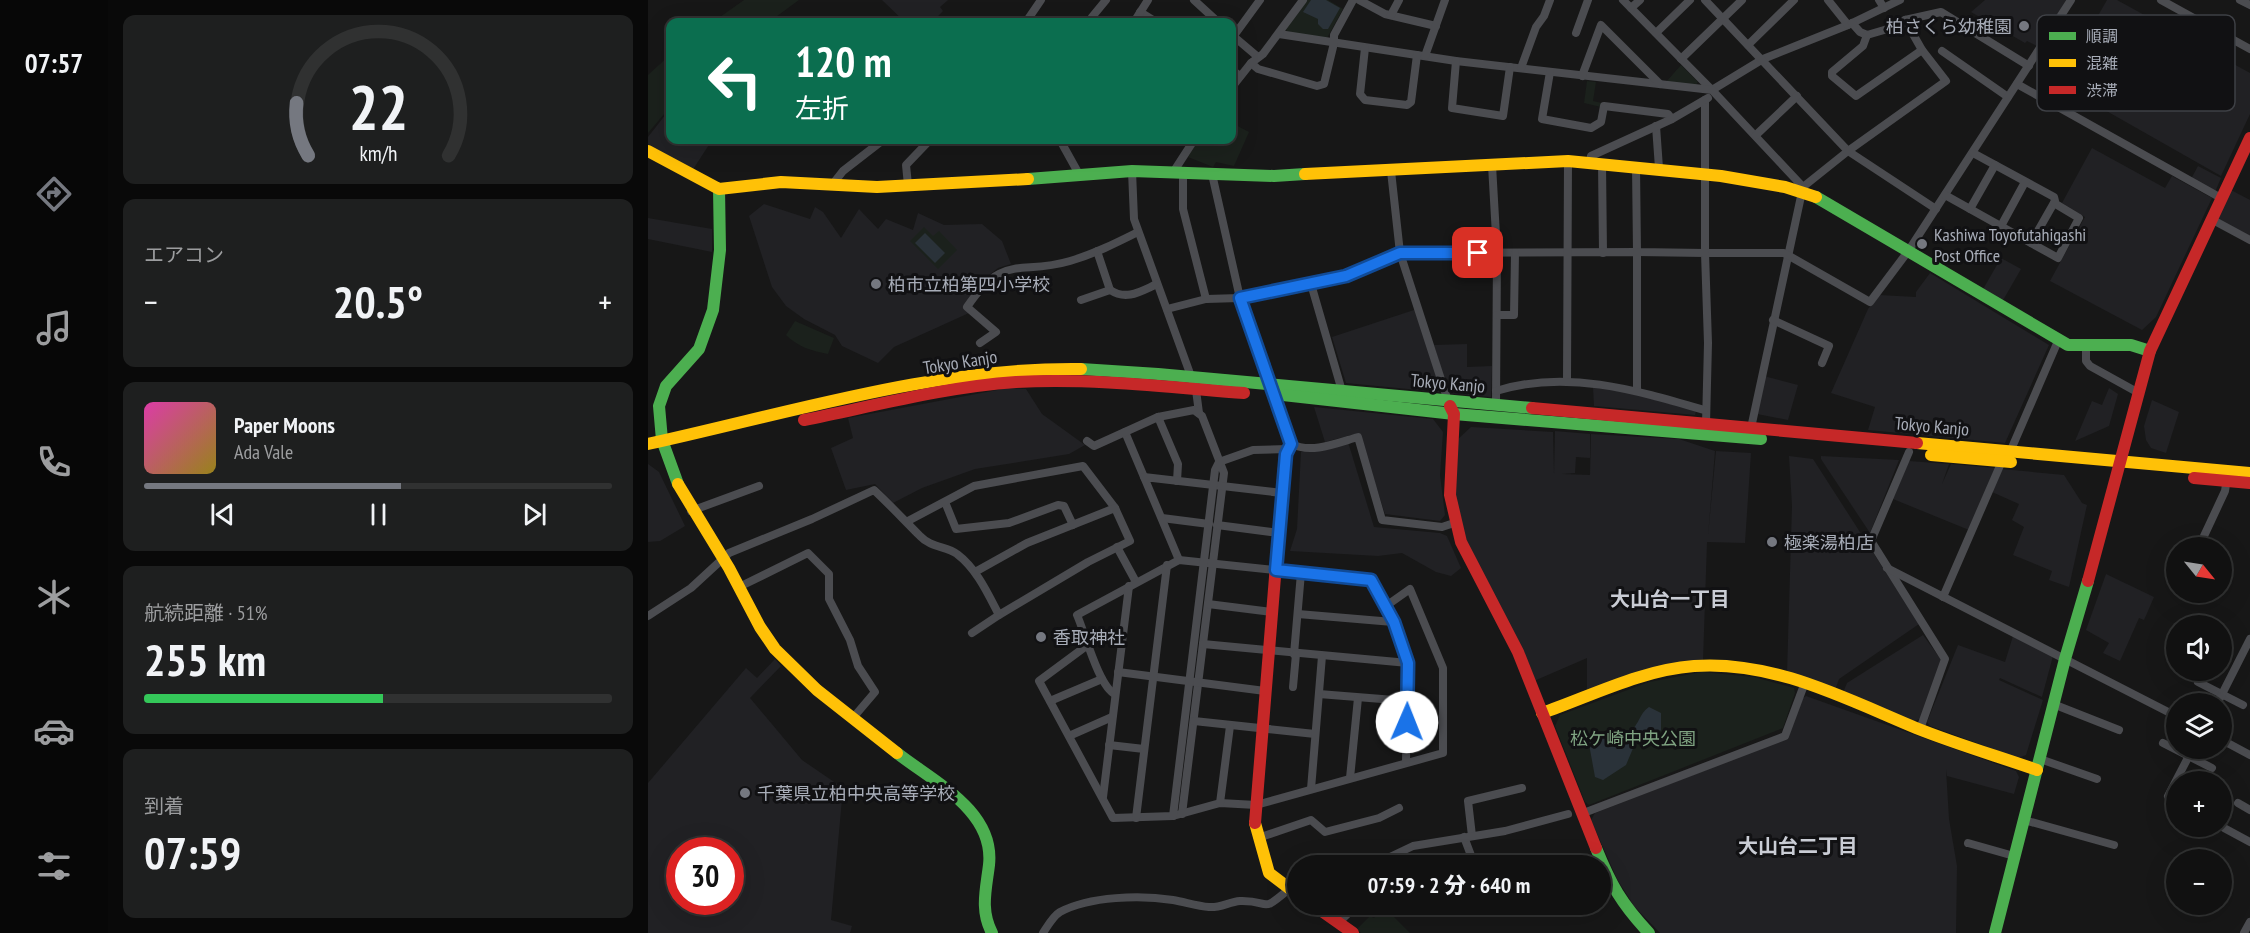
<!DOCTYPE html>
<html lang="ja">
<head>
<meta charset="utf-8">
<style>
	:root { --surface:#111; --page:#1e1f1f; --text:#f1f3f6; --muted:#9c9d9f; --line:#303131; --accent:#757880 }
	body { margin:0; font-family:"PT Sans Narrow","Noto Sans JP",sans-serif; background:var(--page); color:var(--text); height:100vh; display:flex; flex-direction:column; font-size:22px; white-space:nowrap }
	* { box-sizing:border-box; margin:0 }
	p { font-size:20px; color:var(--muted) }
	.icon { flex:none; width:33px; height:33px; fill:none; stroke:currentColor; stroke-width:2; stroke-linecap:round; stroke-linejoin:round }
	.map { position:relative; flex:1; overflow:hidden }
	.drawer { display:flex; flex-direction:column; gap:15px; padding:15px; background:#090909; width:540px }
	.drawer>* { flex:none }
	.banner { position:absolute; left:18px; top:18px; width:570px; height:126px; border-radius:12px; box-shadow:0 6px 24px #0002,0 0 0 2px var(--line); background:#0b6e4f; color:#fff; overflow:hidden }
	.needle { width:39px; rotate:120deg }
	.controls { position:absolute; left:1518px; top:537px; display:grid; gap:12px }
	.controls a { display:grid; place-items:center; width:66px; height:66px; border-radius:50%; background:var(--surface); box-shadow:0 6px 24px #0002,0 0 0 2px var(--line); font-size:30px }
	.speed { position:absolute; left:18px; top:837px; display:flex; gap:12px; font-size:30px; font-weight:700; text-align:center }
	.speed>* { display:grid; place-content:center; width:78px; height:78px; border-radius:50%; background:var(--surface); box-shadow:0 6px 24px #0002,0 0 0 2px var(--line); line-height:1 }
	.speed .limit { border:9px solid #d22; background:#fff; color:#111 }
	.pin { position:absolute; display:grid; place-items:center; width:51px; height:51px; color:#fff; margin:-26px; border-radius:12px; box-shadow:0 3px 9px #0006 }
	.me { position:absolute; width:66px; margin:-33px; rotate:1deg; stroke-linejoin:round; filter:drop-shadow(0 0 4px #0008) }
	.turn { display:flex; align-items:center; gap:21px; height:126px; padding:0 30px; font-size:27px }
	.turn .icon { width:78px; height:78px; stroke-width:2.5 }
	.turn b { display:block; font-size:42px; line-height:51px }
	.big { font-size:45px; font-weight:800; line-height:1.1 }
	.drawer .card { flex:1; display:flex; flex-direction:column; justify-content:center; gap:9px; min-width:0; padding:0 21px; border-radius:12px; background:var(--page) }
	.drawer .dial { align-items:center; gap:0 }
	.dial svg { height:156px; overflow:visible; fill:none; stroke:var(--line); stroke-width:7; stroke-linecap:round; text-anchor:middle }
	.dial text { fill:var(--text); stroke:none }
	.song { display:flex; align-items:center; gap:18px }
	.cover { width:72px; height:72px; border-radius:9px; background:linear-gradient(135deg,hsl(320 70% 55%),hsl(50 70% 35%)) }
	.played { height:6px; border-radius:3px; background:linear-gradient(90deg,var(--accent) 55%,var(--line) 55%) }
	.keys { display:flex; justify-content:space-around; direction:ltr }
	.heat { display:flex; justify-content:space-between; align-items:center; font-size:33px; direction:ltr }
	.charge { height:9px; border-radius:4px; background:linear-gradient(90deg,#34c759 51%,var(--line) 0) }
	.trip { position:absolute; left:639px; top:855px; width:324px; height:60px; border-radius:30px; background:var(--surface); box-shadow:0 6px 24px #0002,0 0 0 2px var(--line); font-weight:800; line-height:60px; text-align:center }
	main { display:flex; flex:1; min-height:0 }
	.tab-bar { display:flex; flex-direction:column; width:108px; justify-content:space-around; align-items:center; background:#070707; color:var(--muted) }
	.tab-bar .icon { width:42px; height:42px }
	.tab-bar .current { color:var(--accent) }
	.tab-bar b { font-size:27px; color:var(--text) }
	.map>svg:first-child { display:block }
	.built { fill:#212124; fill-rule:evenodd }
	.green { fill:#1b211c }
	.water { fill:#2a3239 }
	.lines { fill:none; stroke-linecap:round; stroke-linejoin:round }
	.street { stroke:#4b4c50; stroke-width:8 }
	.fast { stroke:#4caf50; stroke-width:12 }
	.slow { stroke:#ffc107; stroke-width:12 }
	.jam { stroke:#c62828; stroke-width:12 }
	.route-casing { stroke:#114b97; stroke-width:15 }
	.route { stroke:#1a73e8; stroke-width:10 }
	.poi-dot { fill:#757880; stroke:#111113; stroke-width:2 }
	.labels { text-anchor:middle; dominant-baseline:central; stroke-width:6; stroke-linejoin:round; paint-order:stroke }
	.poi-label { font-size:18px; fill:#a8adb8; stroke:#111113; text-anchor:start }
	.street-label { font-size:18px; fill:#a8adb8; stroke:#111113 }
	.park-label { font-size:18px; fill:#7fa381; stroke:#111113 }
	.neighbourhood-label { font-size:20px; font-weight:bold; fill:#c9ccd4; stroke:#111113 }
	.key { fill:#111113; stroke:#3e4045; stroke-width:1.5 }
	.key-label { font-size:16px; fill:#a8adb8 }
</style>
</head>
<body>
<main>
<nav class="tab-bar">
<b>07:57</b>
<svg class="icon current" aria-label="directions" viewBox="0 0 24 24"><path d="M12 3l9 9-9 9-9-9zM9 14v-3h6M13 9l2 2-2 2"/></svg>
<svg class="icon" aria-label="music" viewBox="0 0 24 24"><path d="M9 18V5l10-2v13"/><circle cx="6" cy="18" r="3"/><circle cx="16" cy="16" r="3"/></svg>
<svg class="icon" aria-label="phone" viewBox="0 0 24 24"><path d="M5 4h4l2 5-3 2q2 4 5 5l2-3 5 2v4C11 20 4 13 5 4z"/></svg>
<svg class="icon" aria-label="climate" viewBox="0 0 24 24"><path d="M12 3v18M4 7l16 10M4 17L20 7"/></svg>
<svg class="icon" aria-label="car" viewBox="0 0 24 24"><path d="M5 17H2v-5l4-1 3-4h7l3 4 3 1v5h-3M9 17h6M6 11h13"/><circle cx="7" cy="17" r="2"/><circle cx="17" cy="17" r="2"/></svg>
<svg class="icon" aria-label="filters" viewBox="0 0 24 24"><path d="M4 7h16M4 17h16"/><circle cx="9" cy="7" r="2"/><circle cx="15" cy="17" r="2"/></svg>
</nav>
<section class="drawer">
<div class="card dial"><svg viewBox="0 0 100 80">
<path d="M14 69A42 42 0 1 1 86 69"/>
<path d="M14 69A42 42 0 0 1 8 42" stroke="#757880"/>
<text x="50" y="56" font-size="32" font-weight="700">22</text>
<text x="50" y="72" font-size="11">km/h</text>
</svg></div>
<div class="card"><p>エアコン</p>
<div class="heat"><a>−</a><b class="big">20.5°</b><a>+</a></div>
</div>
<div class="card">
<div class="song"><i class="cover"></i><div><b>Paper Moons</b><p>Ada Vale</p></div></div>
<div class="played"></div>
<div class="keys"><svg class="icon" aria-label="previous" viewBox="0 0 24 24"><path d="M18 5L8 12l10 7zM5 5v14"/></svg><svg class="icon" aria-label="pause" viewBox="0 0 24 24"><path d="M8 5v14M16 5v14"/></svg><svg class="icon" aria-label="next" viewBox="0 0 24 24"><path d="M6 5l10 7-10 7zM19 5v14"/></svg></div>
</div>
<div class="card"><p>航続距離 · 51%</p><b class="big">255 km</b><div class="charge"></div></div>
<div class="card"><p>到着</p><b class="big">07:59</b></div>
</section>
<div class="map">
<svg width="1602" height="933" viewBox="0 0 1602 933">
	<rect width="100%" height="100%" fill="#171717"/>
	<g class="built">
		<path d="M234,0H300L292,7L295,11L289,17L293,22H257Z"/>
		<path d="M1337,0H1421L1391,47L1379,41L1377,43L1323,12Z"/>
		<path d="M1459,0H1469L1602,73V114L1573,176L1411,84Z"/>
		<path d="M22,109V140H64L44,171L0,146V137Z"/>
		<path d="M1444,148L1517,188L1524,176L1564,198L1508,317L1494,330L1402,281L1437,217L1414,203Z"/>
		<path d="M1550,166L1573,178L1567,192L1543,179Z"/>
		<path d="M1583,190L1602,200V236L1570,219Z"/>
		<path d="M116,204L162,219L167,207L175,212L193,238L211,209L230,229L238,219L265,230L270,213L296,225L334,224L354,241L363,264L350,268L335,280L315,307L321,313L246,347L230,363L194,346L187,335L156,319L138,306L124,287L101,216Z"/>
		<path d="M0,218L64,229V252L0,239Z"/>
		<path d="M1353,258L1373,269L1354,302L1334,291Z"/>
		<path d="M1282,273L1401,345L1357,443L1220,430L1227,407L1183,393L1220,309L1231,295L1268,297V292Z"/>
		<path d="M769,309L794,388L791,392L698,383L684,337Z"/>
		<path d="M819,344V367L844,366L843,397L800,393L786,345Z"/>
		<path d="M1116,376L1150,385L1140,420L1109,414Z"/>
		<path d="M945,387L981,392L1048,411L1047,415L946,406Z"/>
		<path d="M360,388L378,389L394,414L437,445L421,454L327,469L274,488L245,503L227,484L198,490L183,448L205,438L200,418Z"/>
		<path d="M1461,388L1470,394L1461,426L1427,441L1444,401L1454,405Z"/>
		<path d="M1504,400L1531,412L1518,453L1503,448L1498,440L1496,426Z"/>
		<path d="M666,407L785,419L795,432L792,475L797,515L792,521L737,514L711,433L677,442Z"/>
		<path d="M823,427L905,432L906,474L907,431L942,434V458L928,457L927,473L914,474L942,475L943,434L1031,439L1067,451L1060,536L1068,451L1103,453L1097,543L1059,542L1055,661L939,691V658L886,681L813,530L806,485L809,440Z"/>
		<path d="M700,442L726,527L792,533L799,536L813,568L803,576L788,572L754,553L730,556L642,551L649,529L653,452Z"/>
		<path d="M1141,456L1165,459L1271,624L1191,679L1186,693L1139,673L1144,506Z"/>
		<path d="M1173,456L1251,460L1222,533L1173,459Z"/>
		<path d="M1261,461L1301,464L1294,484L1303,464L1347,468L1321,530L1245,499Z"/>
		<path d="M0,464L11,472L37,526L12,541L0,542Z"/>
		<path d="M1354,469L1416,475L1434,503L1439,505L1421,587L1401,580L1404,571L1365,555L1376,527L1364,520L1371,504L1344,492Z"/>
		<path d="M1458,574L1506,597L1496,620L1491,618L1472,661L1455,653L1461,643L1438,630Z"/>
		<path d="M1275,635L1294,661L1272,719L1266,721L1194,695L1199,683Z"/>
		<path d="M1365,636L1405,656L1394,697L1352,678L1351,680L1395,700L1378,755L1370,758L1282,726L1279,722L1310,645L1357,662Z"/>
		<path d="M127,659L133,666L102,698L154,760L195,788L183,920L204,926L202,933H0V783L98,668L109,678ZM32,850H82V902H32Z"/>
		<path d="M1158,696L1368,771L1371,777L1366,794L1299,776L1298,769L1301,819L1309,866L1308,933H1012L986,906L969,879L943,820L947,813L1140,738L1155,698Z"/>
	</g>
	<g class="green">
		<path d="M96,0H151L121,22H65Z"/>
		<path d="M659,0H680L695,9L679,38L640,34L638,29Z"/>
		<path d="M22,55V107L0,133V75Z"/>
		<path d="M1033,65L1050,82L1048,85L1018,82Z"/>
		<path d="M939,81L948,82L945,101L954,103L953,107L936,103Z"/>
		<path d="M584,123L601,132L586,166L568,162L565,167L540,157L550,140H584Z"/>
		<path d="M276,227L285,236L291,231L309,250L290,269L262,241Z"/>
		<path d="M147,321L186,338L180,354C164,351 150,347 138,335Z"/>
		<path d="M1054,672L1106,677L1146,688L1147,693L1135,728L941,805L937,802L907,726L912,715L1001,682Z"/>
		<path d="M736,907L762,933H713L709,929L722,916L726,918Z"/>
	</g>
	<g class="water">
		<path d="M663,0H678L692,8L680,29H675L670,24V19L655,12Z"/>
		<path d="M277,233L297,253L287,263L267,243Z"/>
		<path d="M1001,707L1013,713V730L1008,736L999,735L986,746L978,765L955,780L947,777L941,744L944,736C953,727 965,736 976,734C991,730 990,714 1001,707Z"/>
	</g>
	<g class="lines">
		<g class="street">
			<path d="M546,0L570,22"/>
			<path d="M711,0L737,14L788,26"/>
			<path d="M975,0L1064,90L1115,59L1200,25L1252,0"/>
			<path d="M1057,0L1200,151L1288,209"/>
			<path d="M1180,0L1200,25"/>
			<path d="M1231,0L1236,8"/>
			<path d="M1513,0L1602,49"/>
			<path d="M1592,0L1602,5"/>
			<path d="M983,8L992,0"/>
			<path d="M492,12L508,22"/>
			<path d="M743,15L751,0"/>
			<path d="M378,22L393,0"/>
			<path d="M450,22L444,17L458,0"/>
			<path d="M486,22L500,0"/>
			<path d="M1204,23L1212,32L1219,35L1243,28L1257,20L1293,12L1381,66"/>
			<path d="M928,33L940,0"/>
			<path d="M1008,33L1042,0"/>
			<path d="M631,34L808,61L1064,90L1155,187L1103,428"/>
			<path d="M584,35L610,57"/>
			<path d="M1219,35L1215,46L1184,72V76L1208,96L1274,50"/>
			<path d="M585,37L612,0"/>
			<path d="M1100,45L1146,0"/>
			<path d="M717,48L712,94L717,100L759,105L763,102L769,55"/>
			<path d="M1294,51L1360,97"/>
			<path d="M777,56L797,0"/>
			<path d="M1033,59L1094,0"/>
			<path d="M808,61L804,108L855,116L862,67"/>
			<path d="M603,63L610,69L669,86L676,84L686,43V35L705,0"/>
			<path d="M873,68L888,27L896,16L902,0"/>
			<path d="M584,70L592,76"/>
			<path d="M902,72L894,119L943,128L953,122L956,106L1020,114L1024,119"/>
			<path d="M934,76L953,25L1012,84"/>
			<path d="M1369,84L1573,198"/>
			<path d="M584,87L603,63L615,54L655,0"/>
			<path d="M1057,100V253H1136L1222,302L1261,250L1423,0"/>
			<path d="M1008,126L1011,168"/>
			<path d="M1108,135L1149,96"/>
			<path d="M412,140L432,176"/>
			<path d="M942,162L943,156L1024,119L1060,98"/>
			<path d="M954,163L955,253"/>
			<path d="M844,165L849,253L848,405"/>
			<path d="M988,166L989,252L1057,253L1060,343L1058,424"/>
			<path d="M484,171L486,219L548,390L551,413"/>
			<path d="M526,171L546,140"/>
			<path d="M743,171L752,253L800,401"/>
			<path d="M535,172V209L558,299"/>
			<path d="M564,174L592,298L623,384"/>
			<path d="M184,185L195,171L235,140"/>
			<path d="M260,185L258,165L280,142"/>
			<path d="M1155,187L1200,151L1298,81L1274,50L1257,20"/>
			<path d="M1297,195L1383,243L1407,201L1406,197L1325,153"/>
			<path d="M1322,209L1347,165"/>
			<path d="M1563,219L1602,240"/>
			<path d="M1353,226L1377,182"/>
			<path d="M1383,243L1410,258L1431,218L1406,203"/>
			<path d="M449,251L462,290"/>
			<path d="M663,284L694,391"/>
			<path d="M433,300L462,290C479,301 493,291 509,284"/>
			<path d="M519,309L558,299L592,298L698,276L752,253L989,252V390"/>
			<path d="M849,315H866L867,253"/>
			<path d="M1125,320L1181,346L1174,363"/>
			<path d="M332,343L348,332L319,307C356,252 371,276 422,261C446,254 468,243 490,232"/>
			<path d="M1438,347V361L1442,366L1489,392"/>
			<path d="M919,380L920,161"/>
			<path d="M848,391C918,369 988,390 1056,410"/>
			<path d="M510,417L530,464L529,481"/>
			<path d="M477,432L496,477"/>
			<path d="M439,441L446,446L510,417L546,410L554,416L576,473L534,814"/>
			<path d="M643,444C664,454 689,443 710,437L734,520L794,527L806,523"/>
			<path d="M1261,452L1223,541L1297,659L1272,729"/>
			<path d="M1362,452L1410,341"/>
			<path d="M297,502L308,529L361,523L410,505L416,506L425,525"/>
			<path d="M43,511L111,486"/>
			<path d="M514,518L561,524"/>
			<path d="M260,521L326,486L435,466L467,508"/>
			<path d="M569,525L631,533"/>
			<path d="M1556,536L1577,491L1579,478"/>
			<path d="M469,547L488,582"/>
			<path d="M531,560L496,477L634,493"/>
			<path d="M1239,568L1528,716"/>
			<path d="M91,587L160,553L181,574V599L202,640L210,666L227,692L204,719"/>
			<path d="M1295,597L1354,461"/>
			<path d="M560,604L624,612"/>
			<path d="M650,614L745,622"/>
			<path d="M0,616L43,588L81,553L164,519L226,490C242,505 257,521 272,536C283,548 299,546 309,554C329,569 340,594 351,615L440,562L482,541L467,508L379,543L327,572"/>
			<path d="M324,633L351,615"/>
			<path d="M441,644L391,681L465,818L525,816L572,803L608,805L795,753V668L762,589L738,606"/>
			<path d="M555,644L760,663"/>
			<path d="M646,654L653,573"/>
			<path d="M470,672L617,691"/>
			<path d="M1550,682L1595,705"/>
			<path d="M645,687L648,654"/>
			<path d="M467,694C451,687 437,633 429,615L531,560L723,580L745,622L760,663L758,762"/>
			<path d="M671,694L759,701"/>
			<path d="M402,701L454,679"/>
			<path d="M1405,704L1471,730"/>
			<path d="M1569,704L1602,639"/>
			<path d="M546,721L667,734"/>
			<path d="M421,736L464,717"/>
			<path d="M1574,740L1602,755"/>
			<path d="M1515,743L1564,768"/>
			<path d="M461,745L496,749"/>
			<path d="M1392,759L1449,779"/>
			<path d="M702,778L710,698"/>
			<path d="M663,789L674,656"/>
			<path d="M1520,796L1545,748"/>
			<path d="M455,797L481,586"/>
			<path d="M572,803L582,726"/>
			<path d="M1590,803L1602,810"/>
			<path d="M933,814L1137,736L1156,685"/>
			<path d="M525,816L567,470L571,462L605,450L640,449"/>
			<path d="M488,818L519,565"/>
			<path d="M1376,820L1466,845"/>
			<path d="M1576,828L1602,842"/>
			<path d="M824,836L820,801L874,788"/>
			<path d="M816,837L827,866"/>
			<path d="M610,838L663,820L677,832L731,818L751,808"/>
			<path d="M1320,843L1366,856"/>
			<path d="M723,866L765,846L857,831L920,814"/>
			<path d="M691,922L710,904"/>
			<path d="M395,933C399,927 405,916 412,912C442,896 493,895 525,900C537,902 549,906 561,907C572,908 581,902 592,901C624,900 611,915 641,889"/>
			<path d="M1596,933L1602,922"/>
		</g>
		<g class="fast">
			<path d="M380,179L484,171L626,176L657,174"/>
			<path d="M1168,197L1420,345H1483L1502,351"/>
			<path d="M433,369L510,374L884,408"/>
			<path d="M635,395L806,414L1113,439"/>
			<path d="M30,484L14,440L11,406L18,386L51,349L65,310L72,250L71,189"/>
			<path d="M249,753C286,782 347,811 341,865C338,890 332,910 344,933"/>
			<path d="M948,848C963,885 973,903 1001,933"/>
			<path d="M1347,933L1417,659L1440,581"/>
		</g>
		<g class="slow">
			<path d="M0,151L71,189L133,182L229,187L380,179"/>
			<path d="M657,174L920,161L1073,176L1137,187L1168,197"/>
			<path d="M1269,443L1602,473"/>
			<path d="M0,444C142,413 287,367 433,369"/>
			<path d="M1283,455L1363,462"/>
			<path d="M30,484L81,568L112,627L127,649L169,690L249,753"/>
			<path d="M894,713C943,696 993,670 1046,666C1125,660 1198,699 1268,728C1308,744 1349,756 1389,770"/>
			<path d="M607,823L621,873L650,895"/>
		</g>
		<g class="jam">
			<path d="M802,406L806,414L802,495L813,542L870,652L948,848"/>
			<path d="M884,408L1269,443"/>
			<path d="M156,420C226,406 296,387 368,382C444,378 520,387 596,393"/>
			<path d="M1546,478L1602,483"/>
			<path d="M1440,581L1502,351L1602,138"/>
			<path d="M607,823L637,454L643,444L623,384"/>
			<path d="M664,904L705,933"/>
		</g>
	</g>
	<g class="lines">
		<defs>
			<path id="route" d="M759,722L760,663L746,622L723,580L628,570L638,454L643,444L592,298L698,276L752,253H830"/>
		</defs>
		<use href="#route" class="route-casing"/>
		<use href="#route" class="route"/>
	</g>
	<g class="poi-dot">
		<circle cx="1376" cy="26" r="6"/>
		<circle cx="1274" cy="244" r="6"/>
		<circle cx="228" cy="284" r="6"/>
		<circle cx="1124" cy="542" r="6"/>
		<circle cx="393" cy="637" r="6"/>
		<circle cx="97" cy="793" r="6"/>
	</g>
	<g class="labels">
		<g class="poi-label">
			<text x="1364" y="26" text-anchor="end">柏さくら幼稚園</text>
			<text x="1286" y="234">Kashiwa Toyofutahigashi<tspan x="1286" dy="21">Post Office</tspan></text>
			<text x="240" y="284">柏市立柏第四小学校</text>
			<text x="1136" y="542">極楽湯柏店</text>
			<text x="405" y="637">香取神社</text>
			<text x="109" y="793">千葉県立柏中央高等学校</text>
		</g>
		<g class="street-label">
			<text transform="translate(312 362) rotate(-9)">Tokyo Kanjo</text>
			<text transform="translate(800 383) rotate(5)">Tokyo Kanjo</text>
			<text transform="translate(1284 426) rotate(5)">Tokyo Kanjo</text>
		</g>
		<g class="park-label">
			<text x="985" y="738">松ケ崎中央公園</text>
		</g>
		<g class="neighbourhood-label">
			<text x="1022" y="599">大山台一丁目</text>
			<text x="1150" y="846">大山台二丁目</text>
		</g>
	</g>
	<rect x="1389" y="15" width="198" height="96" rx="9" class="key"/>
	<rect x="1401" y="32" width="27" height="8" fill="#4caf50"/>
	<rect x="1401" y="59" width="27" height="8" fill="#ffc107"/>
	<rect x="1401" y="86" width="27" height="8" fill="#c62828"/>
	<g class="key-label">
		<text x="1438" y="42">順調</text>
		<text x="1438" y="69">混雑</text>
		<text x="1438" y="96">渋滞</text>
	</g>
</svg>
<div class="controls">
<a><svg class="needle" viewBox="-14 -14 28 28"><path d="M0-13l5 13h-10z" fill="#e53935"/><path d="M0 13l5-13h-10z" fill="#9c9d9f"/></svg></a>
<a><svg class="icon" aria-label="sound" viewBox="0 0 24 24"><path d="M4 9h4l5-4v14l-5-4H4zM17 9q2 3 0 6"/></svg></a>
<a><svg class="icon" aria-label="layers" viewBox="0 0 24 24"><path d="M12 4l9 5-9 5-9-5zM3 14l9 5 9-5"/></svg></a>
<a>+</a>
<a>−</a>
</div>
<div class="speed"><div class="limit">30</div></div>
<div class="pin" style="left:830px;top:253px;background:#d93025"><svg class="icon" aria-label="arrive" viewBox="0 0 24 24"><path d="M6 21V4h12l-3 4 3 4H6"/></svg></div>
<svg class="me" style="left:759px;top:722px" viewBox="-20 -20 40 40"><circle r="19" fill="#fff"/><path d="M0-13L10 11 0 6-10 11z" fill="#1a73e8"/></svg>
<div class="trip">07:59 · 2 分 · 640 m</div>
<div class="banner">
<div class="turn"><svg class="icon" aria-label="left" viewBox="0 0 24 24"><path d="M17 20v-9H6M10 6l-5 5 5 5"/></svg><div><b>120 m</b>左折</div></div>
</div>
</div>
</main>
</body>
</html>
